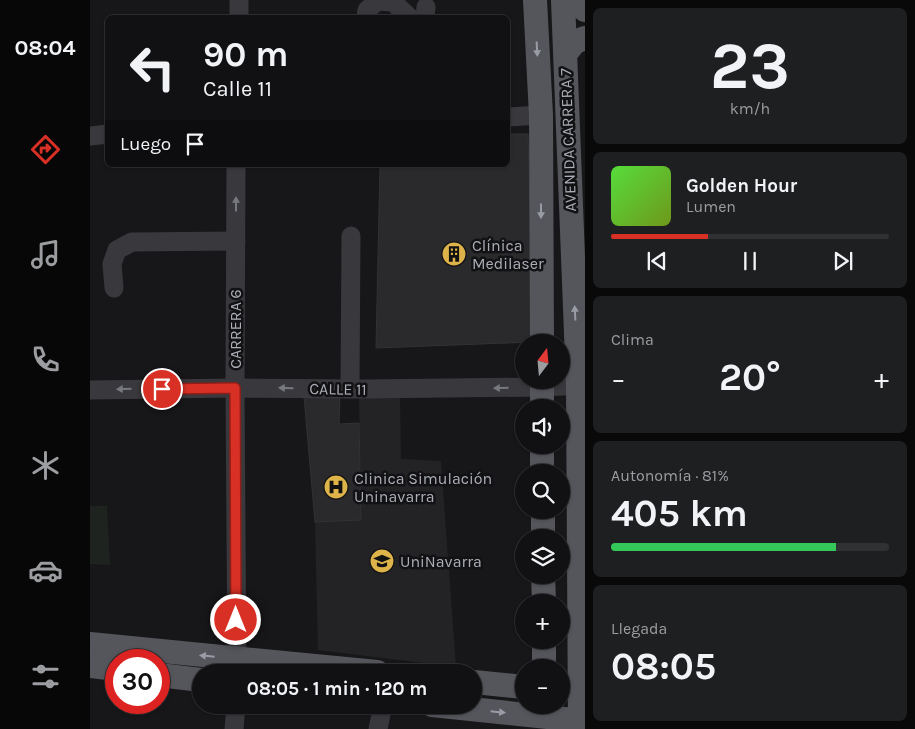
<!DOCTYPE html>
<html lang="es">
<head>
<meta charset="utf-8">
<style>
	:root { --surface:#111113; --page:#1e1f21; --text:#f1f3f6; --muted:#9c9da0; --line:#303133; --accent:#d93025 }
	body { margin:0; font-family:Karla,sans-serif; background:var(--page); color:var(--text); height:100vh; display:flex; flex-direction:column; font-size:19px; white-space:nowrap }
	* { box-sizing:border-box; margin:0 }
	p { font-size:16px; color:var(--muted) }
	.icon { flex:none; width:28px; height:28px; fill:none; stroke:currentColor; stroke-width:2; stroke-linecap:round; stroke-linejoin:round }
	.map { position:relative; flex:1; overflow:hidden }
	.side { display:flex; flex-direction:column; gap:8px; padding:8px; background:#09090a; width:330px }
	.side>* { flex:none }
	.hud { position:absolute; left:15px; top:15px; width:405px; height:152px; border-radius:8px; box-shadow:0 1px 4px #0004,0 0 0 1px var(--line); background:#111113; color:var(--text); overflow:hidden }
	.needle { width:32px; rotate:16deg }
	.tools { position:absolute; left:425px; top:334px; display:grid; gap:10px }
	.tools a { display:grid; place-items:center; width:55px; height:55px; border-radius:50%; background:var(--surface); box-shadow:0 1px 4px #0004,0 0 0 1px var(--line); font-size:25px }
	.speed { position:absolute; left:15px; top:649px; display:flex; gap:10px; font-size:25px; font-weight:700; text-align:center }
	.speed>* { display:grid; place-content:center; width:65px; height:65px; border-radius:50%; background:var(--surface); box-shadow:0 1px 4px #0004,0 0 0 1px var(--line); line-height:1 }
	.speed .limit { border:8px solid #d22; background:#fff; color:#111 }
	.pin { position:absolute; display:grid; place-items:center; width:42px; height:42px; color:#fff; margin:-21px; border:2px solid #fff; border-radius:50%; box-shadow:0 1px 5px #0007 }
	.me { position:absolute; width:55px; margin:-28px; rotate:0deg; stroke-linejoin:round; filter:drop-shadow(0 0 4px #0008) }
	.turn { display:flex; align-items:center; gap:18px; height:105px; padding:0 15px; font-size:22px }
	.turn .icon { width:65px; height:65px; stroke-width:2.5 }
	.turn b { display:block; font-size:35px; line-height:42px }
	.then { display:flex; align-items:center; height:48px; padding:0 15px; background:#0003; gap:10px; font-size:19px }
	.big { font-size:38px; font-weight:700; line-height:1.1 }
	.side .tile { flex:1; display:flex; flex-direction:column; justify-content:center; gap:8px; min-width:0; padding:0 18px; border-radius:8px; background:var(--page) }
	.side .dial { align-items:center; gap:0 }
	.dial b { font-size:65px; line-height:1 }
	.song { display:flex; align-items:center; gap:15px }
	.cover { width:60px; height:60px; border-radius:8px; background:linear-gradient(135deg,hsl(110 70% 55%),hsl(80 70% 35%)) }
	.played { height:5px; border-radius:2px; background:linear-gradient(90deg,var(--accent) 35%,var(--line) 35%) }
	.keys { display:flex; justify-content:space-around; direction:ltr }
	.heat { display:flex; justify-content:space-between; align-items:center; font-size:28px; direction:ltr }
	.charge { height:8px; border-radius:4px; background:linear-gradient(90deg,#34c759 81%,var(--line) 0) }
	.trip { position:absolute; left:102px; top:664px; width:290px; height:50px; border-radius:25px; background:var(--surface); box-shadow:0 1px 4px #0004,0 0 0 1px var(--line); font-weight:700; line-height:50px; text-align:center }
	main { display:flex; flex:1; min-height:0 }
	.tab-bar { display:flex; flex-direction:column; width:90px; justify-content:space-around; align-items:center; background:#070708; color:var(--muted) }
	.tab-bar .icon { width:35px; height:35px }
	.tab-bar .on { color:var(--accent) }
	.tab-bar b { font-size:22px; color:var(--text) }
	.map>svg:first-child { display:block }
	.built { fill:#232326 }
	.green { fill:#1e231f }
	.building { fill:#2a2a2d; stroke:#323135 }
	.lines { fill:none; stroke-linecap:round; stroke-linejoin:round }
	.minor { stroke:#39393d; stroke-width:19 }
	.major { stroke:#55565c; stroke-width:24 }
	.oneway { fill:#9a9ca5 }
	.oneway2 { fill:#787980 }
	.route-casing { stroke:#8d1f18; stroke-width:12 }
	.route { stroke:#d93025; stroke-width:9 }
	.labels { text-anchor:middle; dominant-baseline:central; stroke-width:5; stroke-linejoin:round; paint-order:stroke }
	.street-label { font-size:16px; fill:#abaeb7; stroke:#121214 }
	.poi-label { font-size:16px; fill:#abaeb7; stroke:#121214; text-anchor:start }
</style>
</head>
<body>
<main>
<nav class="tab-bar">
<b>08:04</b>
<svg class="icon on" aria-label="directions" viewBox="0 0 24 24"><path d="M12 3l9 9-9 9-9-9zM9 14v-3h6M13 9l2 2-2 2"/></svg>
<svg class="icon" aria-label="music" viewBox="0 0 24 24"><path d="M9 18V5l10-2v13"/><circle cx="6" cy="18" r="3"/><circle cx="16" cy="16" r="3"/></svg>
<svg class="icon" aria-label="phone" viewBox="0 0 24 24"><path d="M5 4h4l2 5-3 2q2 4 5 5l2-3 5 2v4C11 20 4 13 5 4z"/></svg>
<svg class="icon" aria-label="climate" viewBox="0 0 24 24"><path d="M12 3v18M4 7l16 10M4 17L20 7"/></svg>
<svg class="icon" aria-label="car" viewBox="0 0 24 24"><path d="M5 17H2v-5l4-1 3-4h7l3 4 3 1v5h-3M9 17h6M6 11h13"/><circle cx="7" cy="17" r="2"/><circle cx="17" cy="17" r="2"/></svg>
<svg class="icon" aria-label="filters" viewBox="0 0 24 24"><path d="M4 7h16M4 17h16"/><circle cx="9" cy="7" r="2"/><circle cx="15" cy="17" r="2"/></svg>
</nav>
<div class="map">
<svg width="495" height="729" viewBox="0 0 495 729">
	<rect width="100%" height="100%" fill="#171719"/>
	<path class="built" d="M310,394L311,459L351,461L366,667L228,650L225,522L271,520L269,395Z"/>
	<path class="green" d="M0,506H17L20,565L0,564Z"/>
	<g class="building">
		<path d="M418,134H438L443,342L286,348L290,165H418Z"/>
		<path d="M250,395L249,424L269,423L271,520L225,522L214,397Z"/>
	</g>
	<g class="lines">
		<g class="minor">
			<path d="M149,18V0"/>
			<path d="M276,18L277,10L288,1L303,2L320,18"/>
			<path d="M335,18L336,7"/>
			<path d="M418,117L451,115"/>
			<path d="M0,136L18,134"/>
			<path d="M146,165L145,388L147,672"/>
			<path d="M24,288L22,264L27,250L42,242L146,241"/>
			<path d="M260,389L261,236"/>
			<path d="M0,390L145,388L273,389L452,387L495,385"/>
			<path d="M144,729L146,705"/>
			<path d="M288,729L293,705"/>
		</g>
		<g class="major">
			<path d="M445,0L451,115L452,342"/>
			<path d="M473,0L488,385L490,729"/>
			<path d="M488,0L495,10"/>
			<path d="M476,53L485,42L495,38"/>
			<path d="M452,380V408"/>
			<path d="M452,445V472"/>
			<path d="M453,510V538"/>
			<path d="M453,575L454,602"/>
			<path d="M454,640V668"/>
			<path d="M0,644L287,672"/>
			<path d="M0,666L26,669"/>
			<path d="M69,675L111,680"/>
			<path d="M384,682L434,687"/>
			<path d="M342,705L495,721"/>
		</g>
	</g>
	<defs><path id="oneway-solid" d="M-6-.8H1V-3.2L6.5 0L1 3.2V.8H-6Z" transform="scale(1.25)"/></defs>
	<g class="oneway">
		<use href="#oneway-solid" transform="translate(447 49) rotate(87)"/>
		<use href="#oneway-solid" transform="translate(451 211) rotate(90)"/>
		<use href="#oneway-solid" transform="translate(485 313) rotate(-93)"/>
		<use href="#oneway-solid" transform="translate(117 656) rotate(-174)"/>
		<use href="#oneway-solid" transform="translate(408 712) rotate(6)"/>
	</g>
	<g class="oneway2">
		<use href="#oneway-solid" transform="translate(146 204) rotate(-90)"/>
		<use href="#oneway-solid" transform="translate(196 388) rotate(-179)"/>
		<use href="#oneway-solid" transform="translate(411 388) rotate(179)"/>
		<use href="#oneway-solid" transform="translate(34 389) rotate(179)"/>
	</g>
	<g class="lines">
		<defs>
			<path id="route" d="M72,389L145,388L146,620"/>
		</defs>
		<use href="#route" class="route-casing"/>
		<use href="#route" class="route"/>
	</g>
	<defs>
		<symbol id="building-disc" viewBox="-11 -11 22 22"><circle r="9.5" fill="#deb34a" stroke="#121214"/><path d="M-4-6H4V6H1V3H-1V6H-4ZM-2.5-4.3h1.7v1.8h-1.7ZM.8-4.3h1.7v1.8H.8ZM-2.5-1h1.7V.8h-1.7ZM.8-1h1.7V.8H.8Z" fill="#111"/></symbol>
		<symbol id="hospital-disc" viewBox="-11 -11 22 22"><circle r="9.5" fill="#deb34a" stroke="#121214"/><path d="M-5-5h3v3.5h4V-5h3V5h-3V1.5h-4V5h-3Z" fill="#111"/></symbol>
		<symbol id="university-disc" viewBox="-11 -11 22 22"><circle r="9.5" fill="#deb34a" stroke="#121214"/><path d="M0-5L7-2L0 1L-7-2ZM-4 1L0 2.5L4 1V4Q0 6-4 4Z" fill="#111"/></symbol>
	</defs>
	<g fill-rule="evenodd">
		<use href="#building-disc" x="350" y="240" width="28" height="28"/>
		<use href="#hospital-disc" x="232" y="473" width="28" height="28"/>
		<use href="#university-disc" x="278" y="547" width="28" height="28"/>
	</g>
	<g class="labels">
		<g class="street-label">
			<text transform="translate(478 140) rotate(-92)">AVENIDA CARRERA 7</text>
			<text transform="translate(145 329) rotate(-90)">CARRERA 6</text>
			<text transform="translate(248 389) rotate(1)">CALLE 11</text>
		</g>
		<g class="poi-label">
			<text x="382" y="245">Clínica<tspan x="382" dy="18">Medilaser</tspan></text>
			<text x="264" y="478">Clinica Simulación<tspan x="264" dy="18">Uninavarra</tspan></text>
			<text x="310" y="561">UniNavarra</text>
		</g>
	</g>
</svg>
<div class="tools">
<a><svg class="needle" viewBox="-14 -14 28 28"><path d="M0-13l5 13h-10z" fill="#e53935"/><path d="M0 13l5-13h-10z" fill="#9c9da0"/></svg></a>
<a><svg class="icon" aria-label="sound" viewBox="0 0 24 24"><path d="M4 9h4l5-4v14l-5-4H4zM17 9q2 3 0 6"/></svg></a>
<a><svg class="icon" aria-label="search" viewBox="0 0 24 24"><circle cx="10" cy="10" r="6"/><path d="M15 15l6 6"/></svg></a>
<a><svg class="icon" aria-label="layers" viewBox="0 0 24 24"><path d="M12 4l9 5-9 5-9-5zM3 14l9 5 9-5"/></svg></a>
<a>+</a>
<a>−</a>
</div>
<div class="speed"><div class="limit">30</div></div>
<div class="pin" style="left:72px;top:389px;background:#d93025"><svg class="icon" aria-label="arrive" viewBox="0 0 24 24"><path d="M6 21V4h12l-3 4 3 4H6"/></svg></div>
<svg class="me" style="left:146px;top:620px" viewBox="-20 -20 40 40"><circle r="17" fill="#d93025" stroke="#fff" stroke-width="3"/><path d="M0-11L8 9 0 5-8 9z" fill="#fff"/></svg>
<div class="trip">08:05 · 1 min · 120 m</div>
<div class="hud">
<div class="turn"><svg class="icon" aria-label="left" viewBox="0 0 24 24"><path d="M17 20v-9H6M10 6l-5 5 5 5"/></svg><div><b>90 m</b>Calle 11</div></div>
<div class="then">Luego<svg class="icon" aria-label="arrive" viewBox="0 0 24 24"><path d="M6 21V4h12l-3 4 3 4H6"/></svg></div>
</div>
</div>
<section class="side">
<div class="tile dial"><b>23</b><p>km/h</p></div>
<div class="tile">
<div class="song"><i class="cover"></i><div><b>Golden Hour</b><p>Lumen</p></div></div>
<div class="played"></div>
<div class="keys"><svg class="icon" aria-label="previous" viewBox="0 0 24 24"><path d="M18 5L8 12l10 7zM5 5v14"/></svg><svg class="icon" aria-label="pause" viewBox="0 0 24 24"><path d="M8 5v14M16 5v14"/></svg><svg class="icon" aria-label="next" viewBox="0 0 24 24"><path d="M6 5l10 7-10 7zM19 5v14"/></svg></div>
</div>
<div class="tile"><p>Clima</p>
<div class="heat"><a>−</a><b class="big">20°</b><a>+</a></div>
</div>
<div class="tile"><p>Autonomía · 81%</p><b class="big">405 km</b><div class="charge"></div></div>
<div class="tile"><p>Llegada</p><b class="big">08:05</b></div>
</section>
</main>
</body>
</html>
